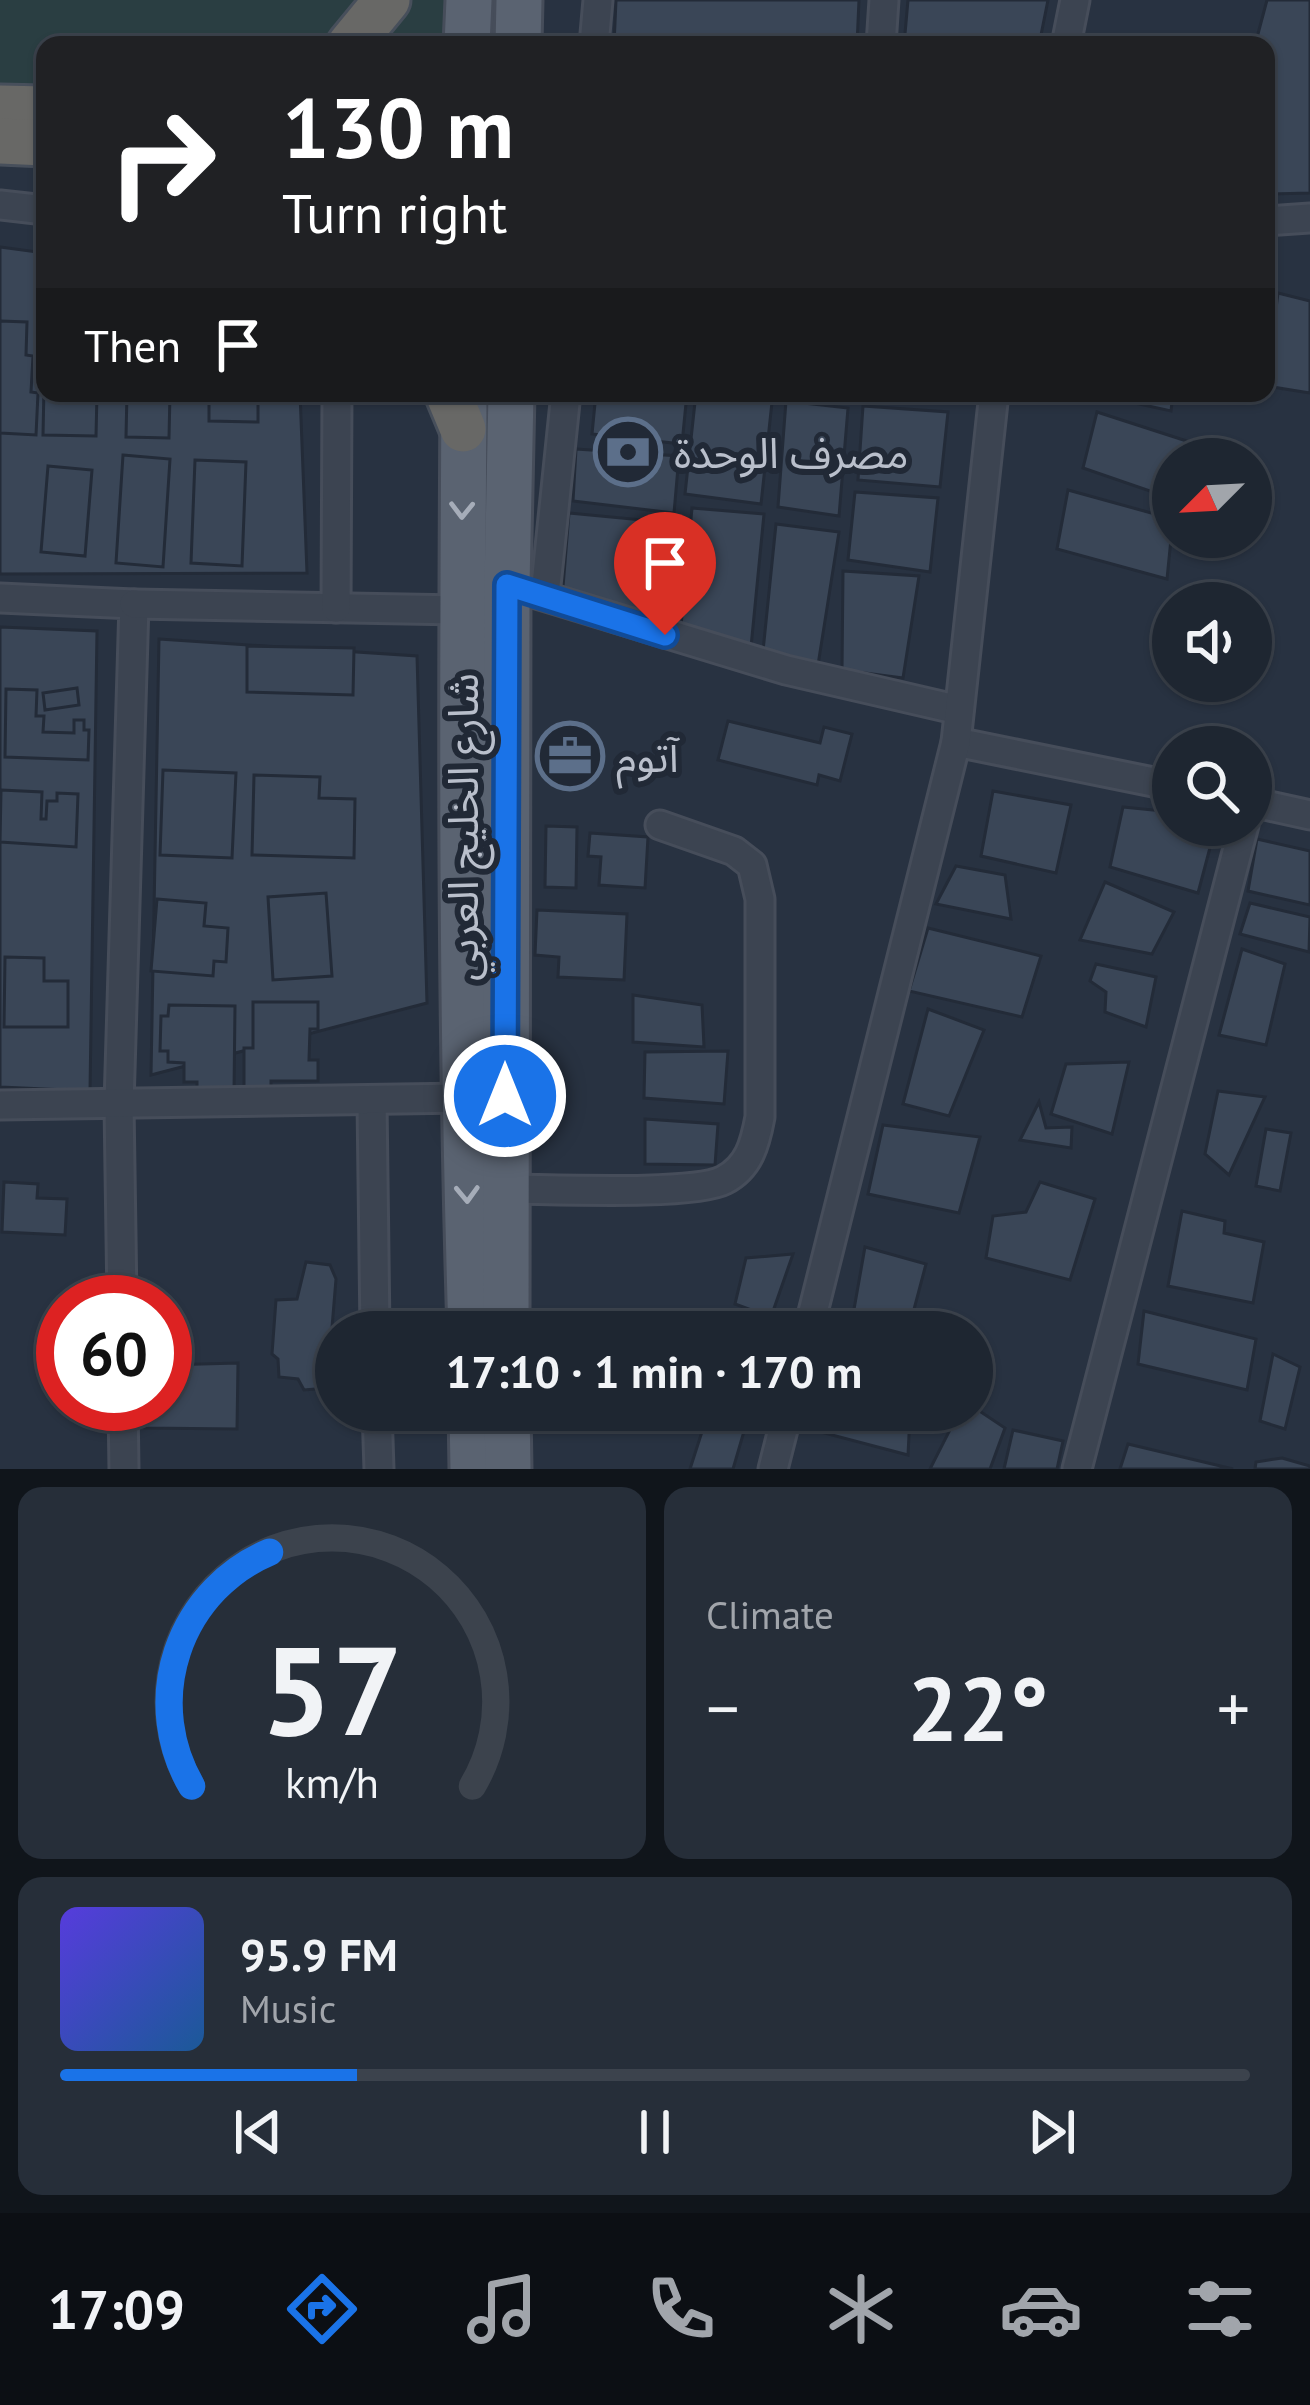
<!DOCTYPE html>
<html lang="en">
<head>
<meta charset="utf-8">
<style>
	:root { --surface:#1e2631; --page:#262e39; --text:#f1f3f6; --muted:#a1a5ab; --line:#3c434d; --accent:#1a73e8 }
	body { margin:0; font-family:"PT Sans","Noto Sans Arabic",sans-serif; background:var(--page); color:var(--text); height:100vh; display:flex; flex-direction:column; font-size:45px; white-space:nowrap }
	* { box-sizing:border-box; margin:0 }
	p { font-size:39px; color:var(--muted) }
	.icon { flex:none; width:66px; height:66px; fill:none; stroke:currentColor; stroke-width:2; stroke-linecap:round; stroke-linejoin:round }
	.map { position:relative; height:1469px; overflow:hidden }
	.side { display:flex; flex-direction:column; gap:18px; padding:18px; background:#10151b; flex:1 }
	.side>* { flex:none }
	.top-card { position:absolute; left:36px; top:36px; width:1239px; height:366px; border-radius:24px; box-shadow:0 3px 9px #0004,0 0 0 3px var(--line); background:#202124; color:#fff; overflow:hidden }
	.needle { width:78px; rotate:246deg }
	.tools { position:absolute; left:1152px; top:438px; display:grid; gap:24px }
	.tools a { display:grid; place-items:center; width:120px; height:120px; border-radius:50%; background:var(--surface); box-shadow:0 3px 9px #0004,0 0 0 3px var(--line); font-size:60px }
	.speed { position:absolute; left:36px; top:1275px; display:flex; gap:24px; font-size:60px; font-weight:700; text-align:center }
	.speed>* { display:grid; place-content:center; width:156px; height:156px; border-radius:50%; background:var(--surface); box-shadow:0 3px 9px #0004,0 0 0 3px var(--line); line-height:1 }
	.speed .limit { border:18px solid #d22; background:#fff; color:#111 }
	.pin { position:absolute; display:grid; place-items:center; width:102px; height:102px; color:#fff; margin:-123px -51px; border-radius:50% 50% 50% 0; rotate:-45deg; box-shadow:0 0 12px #0007 }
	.pin .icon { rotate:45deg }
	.me { position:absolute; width:132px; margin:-66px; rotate:0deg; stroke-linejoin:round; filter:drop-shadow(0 0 9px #0008) }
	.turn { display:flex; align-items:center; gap:42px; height:252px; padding:0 48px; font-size:54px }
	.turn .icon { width:156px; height:156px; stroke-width:2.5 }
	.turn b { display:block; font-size:84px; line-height:102px }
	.then { display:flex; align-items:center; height:114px; padding:0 48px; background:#0003; gap:24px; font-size:45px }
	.big { font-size:90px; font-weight:800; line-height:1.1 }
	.side .tile { flex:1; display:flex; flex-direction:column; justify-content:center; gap:18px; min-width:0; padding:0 42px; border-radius:24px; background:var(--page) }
	.side .dial { align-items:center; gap:0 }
	.dial svg { height:312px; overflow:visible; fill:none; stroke:var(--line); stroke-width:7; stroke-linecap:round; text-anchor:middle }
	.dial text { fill:var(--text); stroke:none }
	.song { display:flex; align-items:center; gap:36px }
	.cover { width:144px; height:144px; border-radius:18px; background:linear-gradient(135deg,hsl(250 70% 55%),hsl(210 70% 35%)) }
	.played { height:12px; border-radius:6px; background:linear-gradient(90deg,var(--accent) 25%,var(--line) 25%) }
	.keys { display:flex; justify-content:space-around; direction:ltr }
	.heat { display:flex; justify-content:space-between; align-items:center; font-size:66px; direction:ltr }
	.side .tiles { flex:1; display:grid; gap:18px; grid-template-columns:1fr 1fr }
	.tile:last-child { grid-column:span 2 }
	.trip { position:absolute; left:315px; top:1311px; width:678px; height:120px; border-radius:60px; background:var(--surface); box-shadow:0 3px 9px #0004,0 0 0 3px var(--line); font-weight:800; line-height:120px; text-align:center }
	.menu { display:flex; height:192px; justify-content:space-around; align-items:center; background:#0c0f14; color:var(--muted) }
	.menu .icon { width:84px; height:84px }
	.menu .on { color:var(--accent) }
	.menu b { font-size:54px; color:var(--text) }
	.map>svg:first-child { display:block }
	.green { fill:#2a3e42 }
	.building { fill:#3a4657; stroke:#232b38; stroke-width:3 }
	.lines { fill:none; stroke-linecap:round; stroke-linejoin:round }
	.minor-casing { stroke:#464d5a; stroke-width:33 }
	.primary-casing { stroke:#464d5a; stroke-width:51 }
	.trunk-casing { stroke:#474f5b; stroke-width:51 }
	.minor { stroke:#3c4451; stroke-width:27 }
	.primary { stroke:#5a6371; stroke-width:45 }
	.trunk { stroke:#686866; stroke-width:45 }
	.oneway { stroke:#a6adb9 }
	.route-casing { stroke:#114b97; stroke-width:30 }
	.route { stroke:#1a73e8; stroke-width:21 }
	.labels { text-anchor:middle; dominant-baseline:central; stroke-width:12; stroke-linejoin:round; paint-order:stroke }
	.poi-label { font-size:42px; fill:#b9bfcb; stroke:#212936; text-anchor:start }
	.street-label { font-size:42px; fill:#b9bfcb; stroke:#212936 }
</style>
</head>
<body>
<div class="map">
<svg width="1310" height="1469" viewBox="0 0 1310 1469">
	<rect width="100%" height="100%" fill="#283241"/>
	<g class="green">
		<path d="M0,0H379L338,45H45V102L0,101Z"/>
		<path d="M390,0H467L465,45H355Z"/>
	</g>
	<g class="building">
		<path d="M616,0H859L857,45H614Z"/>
		<path d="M908,0H1048L1039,45H904Z"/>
		<path d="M1267,0H1310V193L1266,194V45H1255Z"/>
		<path d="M0,247L45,253V393H300L307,573L0,574Z"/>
		<path d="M1278,293L1310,301V393L1266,386Z"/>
		<path d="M0,321L27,322L26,355L33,356L31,392L38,393L36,435L0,433Z"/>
		<path d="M45,339V393H97L96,436L43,435Z"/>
		<path d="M127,393H170L169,438L126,437Z"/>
		<path d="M209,393H258V422L209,421Z"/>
		<path d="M596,393H687L682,444L592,434Z"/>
		<path d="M696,393H773L761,504L685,494Z"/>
		<path d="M1089,393H1173L1171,411Z"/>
		<path d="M786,401L848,408L839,516L778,507Z"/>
		<path d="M863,406L948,412L940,487L858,480Z"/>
		<path d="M1097,412L1199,445L1194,459H1173V499L1083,468Z"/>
		<path d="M576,449L679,456L674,513L573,501Z"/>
		<path d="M123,455L170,459L163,567L116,563Z"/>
		<path d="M195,460L246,462L242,566L191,563Z"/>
		<path d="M48,466L92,470L85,556L41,552Z"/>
		<path d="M1068,490L1173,519L1167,579L1057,549Z"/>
		<path d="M855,492L938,498L930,572L848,560Z"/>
		<path d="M692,508L764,514L751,647L681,626Z"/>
		<path d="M569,513L674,523L671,624L563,587Z"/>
		<path d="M776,524L839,532L818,665L763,651Z"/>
		<path d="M843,571L919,576L903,678L842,670Z"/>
		<path d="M0,627L97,631L90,1091L0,1087Z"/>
		<path d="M159,639L417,656L427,1003L151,1075Z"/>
		<path d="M247,646L354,648L353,695L247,692Z"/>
		<path d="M77,688L79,705L45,710L43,693Z"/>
		<path d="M6,689L37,690L36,716H44L43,732L74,733V720H84V730H89L88,760L5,757Z"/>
		<path d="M728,721L820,743L824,727L852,734L840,781L819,775L817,785L718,760Z"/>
		<path d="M163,770L236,773L232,858L160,855Z"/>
		<path d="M254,775L320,777L319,798L355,799L354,858L252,855Z"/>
		<path d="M1,790L42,792L41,819H46L47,801H57V793L78,794L76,847L0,842Z"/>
		<path d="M993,791L1071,805L1056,873L981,856Z"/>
		<path d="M1123,807L1173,812V825H1216L1198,893L1110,867Z"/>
		<path d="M546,826L577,827L576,888L545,887Z"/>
		<path d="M590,833L648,837L645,888L599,885L601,857L588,856Z"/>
		<path d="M1257,839L1310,851V905L1248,891Z"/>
		<path d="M956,866L1005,875L1011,919L936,904Z"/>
		<path d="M1105,882L1174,912L1152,954L1080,940Z"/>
		<path d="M326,893L332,976L273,980L268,897Z"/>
		<path d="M157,899L206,903L204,926L228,928L226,962L214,961L213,976L151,971Z"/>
		<path d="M1250,903L1310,917L1309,952L1240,934Z"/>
		<path d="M537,910L627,914L624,980L558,977L559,957L535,955Z"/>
		<path d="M928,928L1041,956L1022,1017L909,991Z"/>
		<path d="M1242,949L1285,964L1266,1045L1219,1035Z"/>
		<path d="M5,957L44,958V981H68V1027H4Z"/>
		<path d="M1096,964L1156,977L1146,1027L1105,1012L1106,992L1090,981Z"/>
		<path d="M633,995L702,1005L704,1047L633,1042Z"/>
		<path d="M253,1002H318V1029H310L309,1060H318V1081H271V1101H244V1048H253Z"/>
		<path d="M169,1005L235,1006L234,1093L197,1092V1082H184V1063L168,1062V1051H160L161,1016H168Z"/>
		<path d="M928,1009L984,1030L949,1116L903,1104Z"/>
		<path d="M728,1051L724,1104L644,1098L645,1052Z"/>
		<path d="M1129,1062L1112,1134L1051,1114L1066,1064Z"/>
		<path d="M1218,1091L1265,1097L1229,1175L1205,1154Z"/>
		<path d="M1039,1102L1046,1128L1072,1127L1071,1148L1020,1140Z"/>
		<path d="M645,1119L718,1124L715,1165L645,1164Z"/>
		<path d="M883,1125L980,1137L959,1213L868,1194Z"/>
		<path d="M1266,1129L1291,1133L1280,1191L1256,1186Z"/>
		<path d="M4,1182L38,1184L37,1198L67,1199L65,1235L2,1232Z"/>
		<path d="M1040,1182L1095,1199L1070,1280L986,1258L993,1216L1026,1212Z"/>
		<path d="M1182,1211L1225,1221L1224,1233L1264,1242L1253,1303L1168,1286Z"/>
		<path d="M865,1247L926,1264L908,1332H850Z"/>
		<path d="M793,1254L771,1317L735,1304L746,1258Z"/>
		<path d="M306,1262L330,1265L336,1279L327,1388L304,1390L298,1379L279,1377L278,1359L272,1354L276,1300L297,1299Z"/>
		<path d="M1144,1311L1256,1339L1247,1390L1138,1364Z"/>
		<path d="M1273,1354L1300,1367L1285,1429L1260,1421Z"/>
		<path d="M238,1363L237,1429L145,1428L144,1404H165V1365Z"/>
		<path d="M972,1406L1005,1428L990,1469H930L960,1410H972Z"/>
		<path d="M817,1410H895L910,1415L908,1455L813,1430Z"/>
		<path d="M708,1413L745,1428L733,1469H690Z"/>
		<path d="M1013,1430L1063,1441L1057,1469H1004Z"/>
		<path d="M1128,1444L1233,1469H1120Z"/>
		<path d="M1282,1458L1310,1466V1469H1255L1256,1462Z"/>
	</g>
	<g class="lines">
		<defs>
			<g id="minor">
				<path d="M594,45L598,0"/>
				<path d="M881,45L884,0"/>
				<path d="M1066,45L1075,0"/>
				<path d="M0,205L45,210"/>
				<path d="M1266,221L1310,218"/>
				<path d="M507,585L786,670L959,710"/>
				<path d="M545,595L566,393"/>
				<path d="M0,598L134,604L119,1104L122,1302"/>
				<path d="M134,604L460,610"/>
				<path d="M336,608L337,393"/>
				<path d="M956,742L1173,786"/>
				<path d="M1251,802L1310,815"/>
				<path d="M372,1101L375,1332"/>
				<path d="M0,1105L464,1098"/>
				<path d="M505,1189C547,1189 694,1196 724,1180C749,1167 755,1144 760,1117V899L752,865L734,851L660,825"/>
				<path d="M808,1332L956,742L994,393"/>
				<path d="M123,1404L124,1469"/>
				<path d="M377,1410L379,1469"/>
				<path d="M773,1469L788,1410"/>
				<path d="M1077,1469L1244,825"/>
			</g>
			<g id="primary">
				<path d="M467,45L469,0"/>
				<path d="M518,45L519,0"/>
				<path d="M464,393C462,706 461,1019 471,1332"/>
				<path d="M506,1332L507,585L511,393"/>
				<path d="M472,1410L473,1469"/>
				<path d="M507,1410L508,1469"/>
			</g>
			<g id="trunk">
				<path d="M350,45L387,0"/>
				<path d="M0,108L45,109"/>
				<path d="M0,141L45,143"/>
				<path d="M448,393L463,429"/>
			</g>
		</defs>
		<use href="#minor" class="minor-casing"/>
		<use href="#primary" class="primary-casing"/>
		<use href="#trunk" class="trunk-casing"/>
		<use href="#minor" class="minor"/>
		<use href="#primary" class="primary"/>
		<use href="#trunk" class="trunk"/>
	</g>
	<defs><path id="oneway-chevron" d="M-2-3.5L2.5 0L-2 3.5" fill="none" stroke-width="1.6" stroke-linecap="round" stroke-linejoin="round" transform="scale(3)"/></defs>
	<g class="oneway">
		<use href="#oneway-chevron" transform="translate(462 510) rotate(91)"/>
		<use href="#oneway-chevron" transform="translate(467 1194) rotate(88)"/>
	</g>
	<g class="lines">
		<defs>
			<path id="route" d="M505,1096L507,585L665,635"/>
		</defs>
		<use href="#route" class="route-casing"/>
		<use href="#route" class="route"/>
	</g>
	<defs>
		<symbol id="bank-ring" viewBox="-11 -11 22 22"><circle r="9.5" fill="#212936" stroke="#5c6f8a" stroke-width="1.5"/><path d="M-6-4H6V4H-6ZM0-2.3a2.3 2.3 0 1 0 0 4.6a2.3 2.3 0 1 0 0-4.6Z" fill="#5c6f8a"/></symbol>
		<symbol id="office-ring" viewBox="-11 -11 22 22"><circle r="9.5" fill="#212936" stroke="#5c6f8a" stroke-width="1.5"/><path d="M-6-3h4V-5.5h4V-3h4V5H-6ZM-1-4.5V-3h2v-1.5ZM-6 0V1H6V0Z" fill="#5c6f8a"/></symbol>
	</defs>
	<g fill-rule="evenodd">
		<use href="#bank-ring" x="590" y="414" width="76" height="76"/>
		<use href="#office-ring" x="532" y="718" width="76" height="76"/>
	</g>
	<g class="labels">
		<g class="poi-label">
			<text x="674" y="452">مصرف الوحدة</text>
			<text x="616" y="756">آتوم</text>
		</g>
		<g class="street-label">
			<text transform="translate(462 827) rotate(-90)">شارع الخليج العربي</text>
		</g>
	</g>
</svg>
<div class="tools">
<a><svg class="needle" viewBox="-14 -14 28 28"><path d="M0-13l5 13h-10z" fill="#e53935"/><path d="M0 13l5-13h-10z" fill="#a1a5ab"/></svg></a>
<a><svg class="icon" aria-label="sound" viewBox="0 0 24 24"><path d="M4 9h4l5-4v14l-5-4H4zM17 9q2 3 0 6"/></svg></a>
<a><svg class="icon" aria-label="search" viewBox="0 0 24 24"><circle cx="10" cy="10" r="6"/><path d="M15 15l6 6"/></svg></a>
</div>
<div class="speed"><div class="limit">60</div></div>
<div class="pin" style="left:665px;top:635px;background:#d93025"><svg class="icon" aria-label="arrive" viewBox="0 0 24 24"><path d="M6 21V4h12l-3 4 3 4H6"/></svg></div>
<svg class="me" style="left:505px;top:1096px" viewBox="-20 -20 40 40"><circle r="17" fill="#1a73e8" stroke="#fff" stroke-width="3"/><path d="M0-11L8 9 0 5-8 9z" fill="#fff"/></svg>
<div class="trip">17:10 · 1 min · 170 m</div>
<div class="top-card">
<div class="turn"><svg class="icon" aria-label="right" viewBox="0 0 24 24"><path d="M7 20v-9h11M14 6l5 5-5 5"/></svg><div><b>130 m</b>Turn right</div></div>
<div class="then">Then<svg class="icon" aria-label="arrive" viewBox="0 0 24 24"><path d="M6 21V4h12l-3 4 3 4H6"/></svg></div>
</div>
</div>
<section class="side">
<div class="tiles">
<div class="tile dial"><svg viewBox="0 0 100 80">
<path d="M14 69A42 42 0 1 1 86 69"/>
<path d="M14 69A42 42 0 0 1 34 9" stroke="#1a73e8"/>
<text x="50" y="56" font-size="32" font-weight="700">57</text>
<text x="50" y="72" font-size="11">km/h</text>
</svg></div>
<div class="tile"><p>Climate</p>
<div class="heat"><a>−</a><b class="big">22°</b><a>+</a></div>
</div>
<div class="tile">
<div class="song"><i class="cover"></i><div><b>95.9 FM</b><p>Music</p></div></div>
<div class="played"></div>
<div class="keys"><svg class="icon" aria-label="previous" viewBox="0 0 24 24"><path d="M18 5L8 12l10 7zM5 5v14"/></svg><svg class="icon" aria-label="pause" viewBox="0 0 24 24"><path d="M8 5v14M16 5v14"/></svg><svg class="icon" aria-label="next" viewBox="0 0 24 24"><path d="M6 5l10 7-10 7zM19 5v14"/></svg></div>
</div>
</div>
</section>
<nav class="menu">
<b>17:09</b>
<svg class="icon on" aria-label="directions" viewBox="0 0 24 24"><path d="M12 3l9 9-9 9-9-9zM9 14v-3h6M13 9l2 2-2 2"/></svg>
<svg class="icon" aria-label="music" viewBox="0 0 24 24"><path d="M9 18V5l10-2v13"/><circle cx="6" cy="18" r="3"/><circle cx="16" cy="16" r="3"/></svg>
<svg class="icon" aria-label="phone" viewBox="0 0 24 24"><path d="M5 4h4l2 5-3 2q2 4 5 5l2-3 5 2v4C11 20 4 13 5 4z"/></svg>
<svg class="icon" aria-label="climate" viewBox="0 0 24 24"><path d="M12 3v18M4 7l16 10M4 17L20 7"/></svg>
<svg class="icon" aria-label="car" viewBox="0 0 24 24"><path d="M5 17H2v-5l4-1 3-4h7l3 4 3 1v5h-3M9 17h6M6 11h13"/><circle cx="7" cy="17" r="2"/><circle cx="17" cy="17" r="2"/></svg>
<svg class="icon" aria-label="filters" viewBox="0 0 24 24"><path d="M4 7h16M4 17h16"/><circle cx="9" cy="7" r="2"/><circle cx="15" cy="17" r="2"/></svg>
</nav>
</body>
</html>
